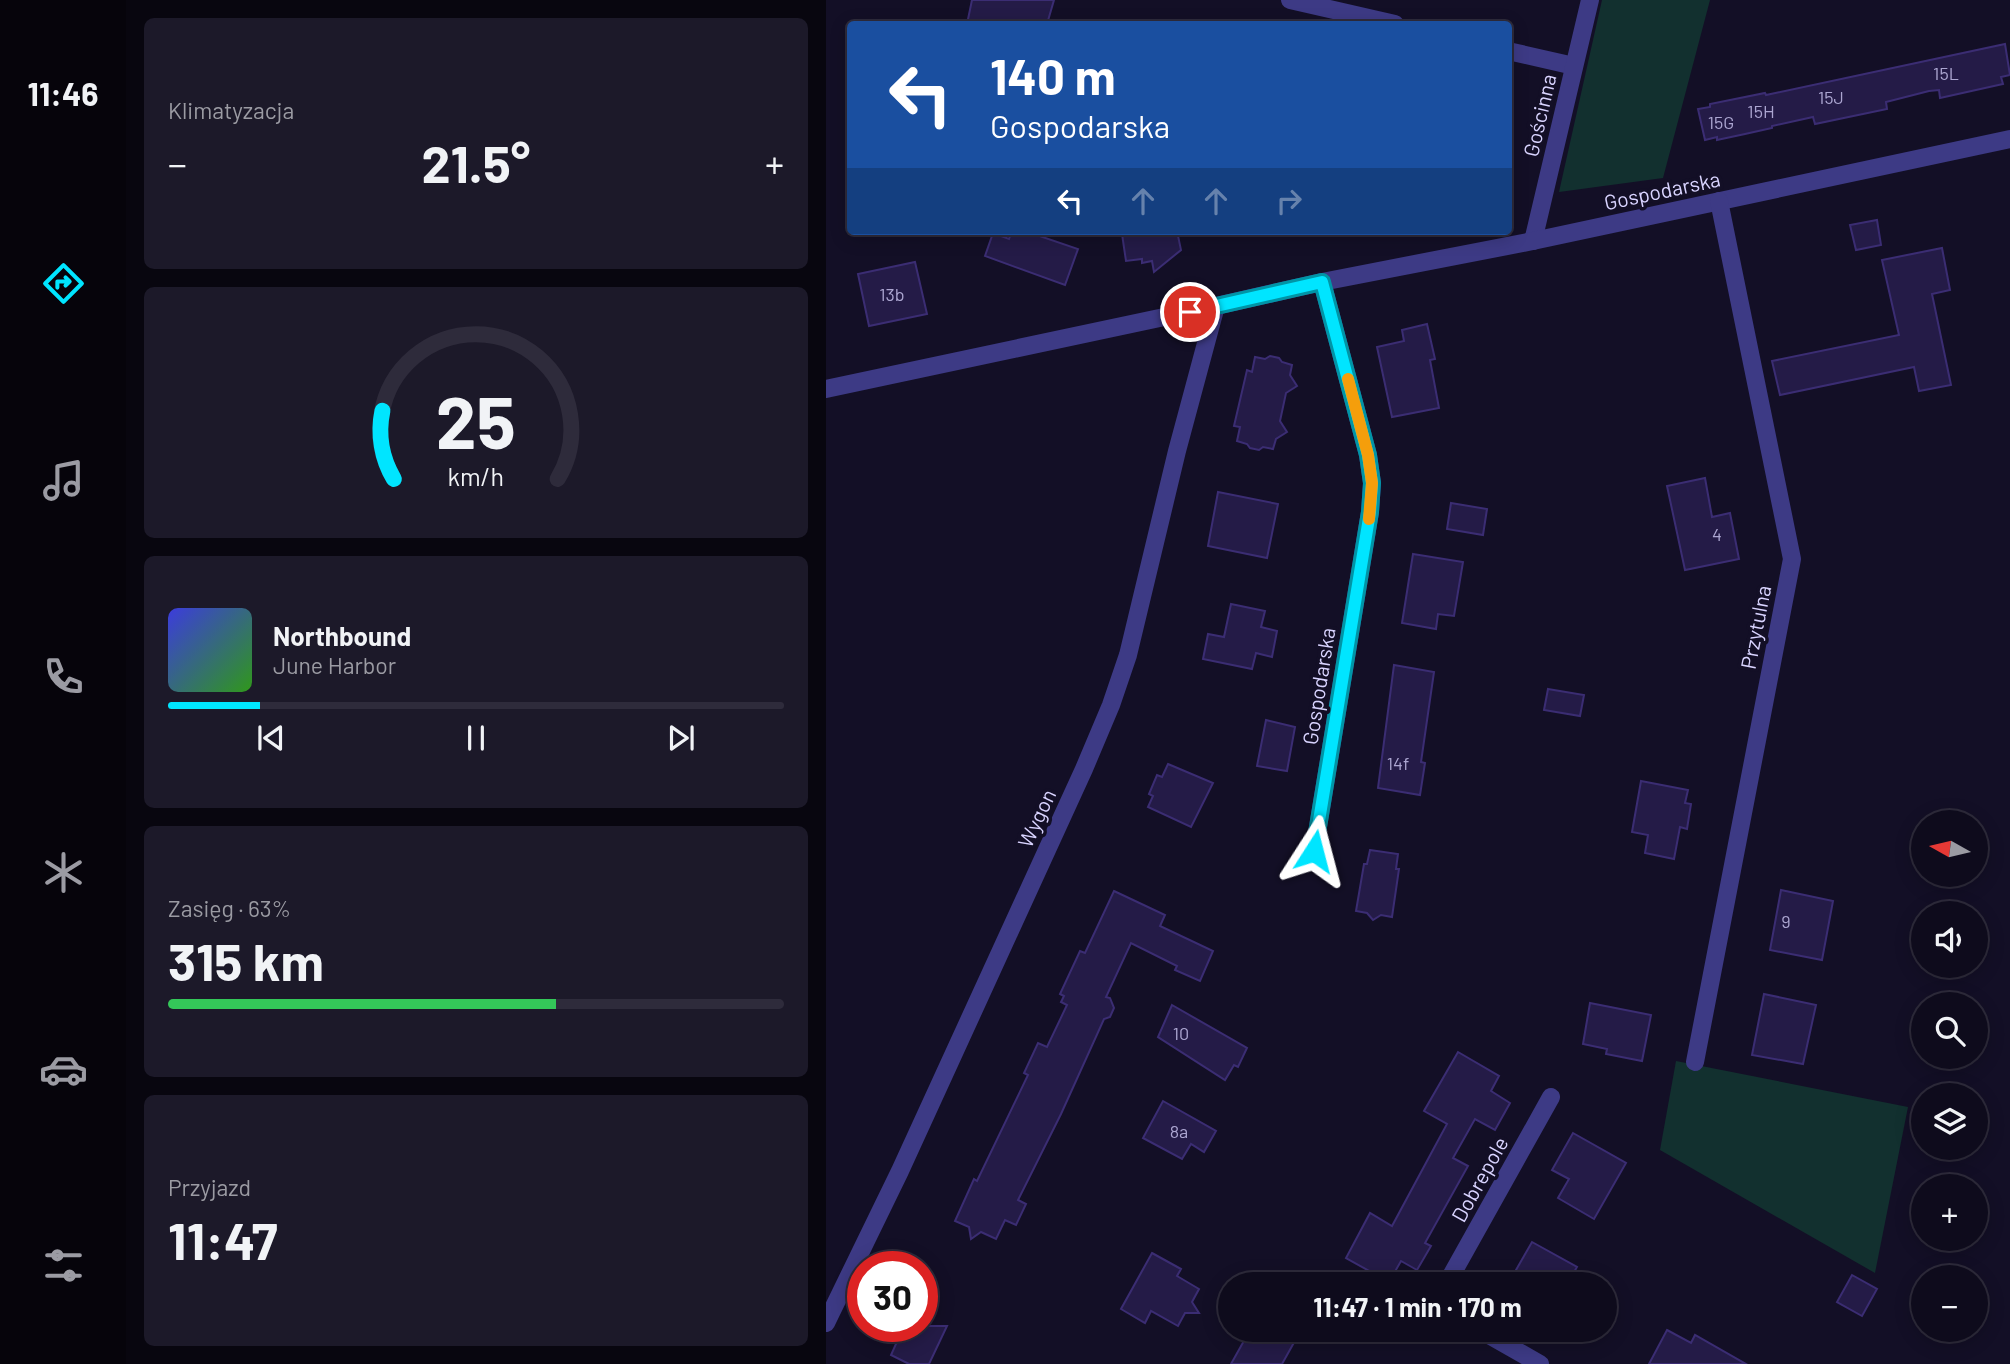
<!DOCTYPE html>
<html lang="pl">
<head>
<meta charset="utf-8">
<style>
	:root { --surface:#0e0b1c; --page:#1c1929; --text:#f1f3f6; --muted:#9b9ba3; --line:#2e2b3b; --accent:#00e5ff }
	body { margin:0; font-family:Barlow,sans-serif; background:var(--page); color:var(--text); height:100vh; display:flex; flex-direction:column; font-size:26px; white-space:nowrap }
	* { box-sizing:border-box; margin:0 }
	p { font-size:23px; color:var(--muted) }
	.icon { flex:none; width:38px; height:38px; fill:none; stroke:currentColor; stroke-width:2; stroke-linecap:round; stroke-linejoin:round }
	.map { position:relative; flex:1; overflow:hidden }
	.details { display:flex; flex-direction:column; gap:18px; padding:18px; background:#08060f; width:700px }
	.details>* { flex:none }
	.guide { position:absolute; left:21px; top:21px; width:665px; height:214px; border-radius:7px; box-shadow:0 4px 18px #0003,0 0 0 2px var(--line); background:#1a4fa0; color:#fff; overflow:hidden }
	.needle { width:46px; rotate:278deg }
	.fabs { position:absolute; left:1085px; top:810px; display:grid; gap:14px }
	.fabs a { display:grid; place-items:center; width:77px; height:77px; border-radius:50%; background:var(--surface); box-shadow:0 4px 18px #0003,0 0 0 2px var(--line); font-size:35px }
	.speed { position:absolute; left:21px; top:1251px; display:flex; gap:14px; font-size:35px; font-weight:700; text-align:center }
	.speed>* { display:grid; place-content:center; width:91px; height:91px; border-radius:50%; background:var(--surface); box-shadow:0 4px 18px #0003,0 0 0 2px var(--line); line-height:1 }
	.speed .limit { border:10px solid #d22; background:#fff; color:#111 }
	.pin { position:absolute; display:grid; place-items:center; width:60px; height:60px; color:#fff; margin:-30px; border:4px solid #fff; border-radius:50%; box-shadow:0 2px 7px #0007 }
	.me { position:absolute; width:77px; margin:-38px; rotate:9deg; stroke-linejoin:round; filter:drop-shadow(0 0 5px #0008) }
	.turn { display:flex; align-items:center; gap:24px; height:147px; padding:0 28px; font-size:32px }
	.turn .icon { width:91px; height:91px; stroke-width:2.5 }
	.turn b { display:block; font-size:49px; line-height:60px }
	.lanes { display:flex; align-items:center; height:66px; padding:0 28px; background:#0003; justify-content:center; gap:35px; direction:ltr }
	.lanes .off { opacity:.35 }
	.big { font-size:52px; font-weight:700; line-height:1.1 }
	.details .tile { flex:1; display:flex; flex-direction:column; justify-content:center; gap:10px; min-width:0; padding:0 24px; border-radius:10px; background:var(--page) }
	.details .dial { align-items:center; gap:0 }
	.dial svg { height:182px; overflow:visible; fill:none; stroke:var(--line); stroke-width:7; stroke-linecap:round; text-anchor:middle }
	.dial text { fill:var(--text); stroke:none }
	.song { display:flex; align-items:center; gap:21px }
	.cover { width:84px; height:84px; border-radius:10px; background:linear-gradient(135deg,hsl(240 70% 55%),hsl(110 70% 35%)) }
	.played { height:7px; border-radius:4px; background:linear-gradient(90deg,var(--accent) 15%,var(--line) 15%) }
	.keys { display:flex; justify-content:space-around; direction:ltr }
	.heat { display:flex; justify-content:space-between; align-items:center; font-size:38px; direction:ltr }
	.charge { height:10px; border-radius:5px; background:linear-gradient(90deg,#34c759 63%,var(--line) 0) }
	.trip { position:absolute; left:392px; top:1272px; width:399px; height:70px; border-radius:35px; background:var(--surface); box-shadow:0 4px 18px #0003,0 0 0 2px var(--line); font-weight:700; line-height:70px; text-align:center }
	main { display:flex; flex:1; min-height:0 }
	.dock { display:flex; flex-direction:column; width:126px; justify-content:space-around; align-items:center; background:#06040b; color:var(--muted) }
	.dock .icon { width:49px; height:49px }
	.dock .active { color:var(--accent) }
	.dock b { font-size:32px; color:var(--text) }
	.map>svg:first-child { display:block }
	.green { fill:#12302f }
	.building { fill:#241b47; stroke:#3b2d73; stroke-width:2 }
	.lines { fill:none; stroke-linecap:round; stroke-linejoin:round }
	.minor { stroke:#3d3a85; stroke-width:18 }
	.route-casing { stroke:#0095a6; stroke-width:18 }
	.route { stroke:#00e5ff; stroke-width:12 }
	.slow { stroke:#f59e0b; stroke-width:12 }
	.labels { text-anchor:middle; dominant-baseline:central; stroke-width:7; stroke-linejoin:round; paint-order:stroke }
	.number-label { font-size:18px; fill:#aca6d1 }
	.street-label { font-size:21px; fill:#d9d4ff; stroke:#130f26 }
</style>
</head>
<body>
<main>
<nav class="dock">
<b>11:46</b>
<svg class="icon active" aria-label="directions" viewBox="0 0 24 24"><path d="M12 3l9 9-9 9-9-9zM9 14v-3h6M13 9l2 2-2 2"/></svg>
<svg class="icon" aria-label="music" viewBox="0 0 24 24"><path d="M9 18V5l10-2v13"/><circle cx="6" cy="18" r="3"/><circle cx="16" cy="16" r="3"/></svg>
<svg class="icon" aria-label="phone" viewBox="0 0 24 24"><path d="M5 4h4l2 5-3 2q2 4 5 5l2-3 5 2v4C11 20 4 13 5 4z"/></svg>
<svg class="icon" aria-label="climate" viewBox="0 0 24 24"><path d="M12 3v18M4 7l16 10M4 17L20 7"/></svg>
<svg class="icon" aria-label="car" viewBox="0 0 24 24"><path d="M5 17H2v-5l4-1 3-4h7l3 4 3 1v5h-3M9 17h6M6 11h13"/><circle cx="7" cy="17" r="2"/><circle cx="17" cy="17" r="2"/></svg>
<svg class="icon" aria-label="filters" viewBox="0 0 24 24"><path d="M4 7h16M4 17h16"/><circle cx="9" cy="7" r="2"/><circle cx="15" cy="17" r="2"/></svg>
</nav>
<section class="details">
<div class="tile"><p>Klimatyzacja</p>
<div class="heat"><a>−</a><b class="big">21.5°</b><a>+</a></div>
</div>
<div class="tile dial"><svg viewBox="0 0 100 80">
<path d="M14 69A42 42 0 1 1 86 69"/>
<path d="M14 69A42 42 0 0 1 9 39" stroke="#00e5ff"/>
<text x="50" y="56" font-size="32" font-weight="700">25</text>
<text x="50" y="72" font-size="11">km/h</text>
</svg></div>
<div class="tile">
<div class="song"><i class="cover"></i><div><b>Northbound</b><p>June Harbor</p></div></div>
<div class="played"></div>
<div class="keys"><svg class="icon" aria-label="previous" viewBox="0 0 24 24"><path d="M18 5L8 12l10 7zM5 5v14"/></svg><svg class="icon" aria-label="pause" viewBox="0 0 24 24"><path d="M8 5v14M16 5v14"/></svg><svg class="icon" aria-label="next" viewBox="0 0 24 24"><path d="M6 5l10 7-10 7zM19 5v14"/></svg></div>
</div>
<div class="tile"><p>Zasięg · 63%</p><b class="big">315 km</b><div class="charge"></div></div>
<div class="tile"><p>Przyjazd</p><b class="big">11:47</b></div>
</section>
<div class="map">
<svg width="1184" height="1364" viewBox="0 0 1184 1364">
	<rect width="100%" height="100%" fill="#130f26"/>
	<g class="green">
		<path d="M776,0H884L837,178L733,192Z"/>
		<path d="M850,1061L1082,1107L1049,1273L834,1150Z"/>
	</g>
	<g class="building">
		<path d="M146,0H228L221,24H141Z"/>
		<path d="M1179,44L1184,75L1175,77L1177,84L1114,98L1113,90L1103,91L1060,102L1061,109L989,124L987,117L946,126V128L919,134L891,140V137L879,140L872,109L884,107V104L939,93L940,95Z"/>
		<path d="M1051,220L1055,245L1030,250L1024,225Z"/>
		<path d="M186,231H199L252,249L239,285L159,256L167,233L183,239Z"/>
		<path d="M313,231H351L355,250L328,272L326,261L316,263V259L300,261L296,234Z"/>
		<path d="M1116,248L1124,290L1106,294L1125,385L1093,391L1088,367L954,395L946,361L1073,335L1056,260Z"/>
		<path d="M89,262L101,314L43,326L32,274Z"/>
		<path d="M601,324L609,359L604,360L613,408L566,417L551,347L578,341L576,330Z"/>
		<path d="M444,356L453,358L456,362L466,365L464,375L471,386L460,393L454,421L461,432L450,439L447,449L437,447L433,450L424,448L421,444L411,441L414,427L408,426L421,370L426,372L429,357L439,359Z"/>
		<path d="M879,478L886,517L904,513L913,559L859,570L841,486Z"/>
		<path d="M392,492L452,504L441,558L382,546Z"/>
		<path d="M625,503L661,509L657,535L621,529Z"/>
		<path d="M587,554L637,562L628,616L612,614L610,629L576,623Z"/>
		<path d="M405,604L439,611L435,627L451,631L446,657L430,653L426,669L377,659L382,634L398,637Z"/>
		<path d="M568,665L608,672L595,762L599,763L594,795L552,788Z"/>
		<path d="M722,689L758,695L754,716L718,710Z"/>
		<path d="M440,720L469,727L461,771L431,766Z"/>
		<path d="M342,764L387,783L365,827L322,807L327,796L323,794L331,775L336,777Z"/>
		<path d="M815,781L862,790L859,803L865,804L861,829L854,827L848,859L819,853L822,835L806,832Z"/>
		<path d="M544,850L572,854L570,869H573L566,917L555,915L547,920L541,913L530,911L538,864H541Z"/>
		<path d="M955,890L1007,901L996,960L944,950Z"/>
		<path d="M288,891L339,915L334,926L387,951L374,981L349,970L351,966L305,943L280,997L284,998L288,1008L284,1017L278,1019L235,1114L192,1200L200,1204L190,1225L179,1220L170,1239L155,1232L145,1239L143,1227L129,1221L148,1179L151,1181L202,1075L198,1073L212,1043L221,1047L241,1005L235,1002L238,996L234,994L254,951L259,953Z"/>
		<path d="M938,994L990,1005L977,1064L926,1055Z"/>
		<path d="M764,1003L825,1015L816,1061L780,1054L781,1049L757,1044Z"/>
		<path d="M346,1005L421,1048L412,1067L408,1065L399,1080L332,1037Z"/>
		<path d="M632,1052L673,1076L665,1091L684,1103L669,1130L649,1119L627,1158L642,1166L599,1243L605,1246L591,1270L575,1261L563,1282L520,1258L544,1213L566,1226L608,1148L621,1124L598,1111Z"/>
		<path d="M337,1101L390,1131L378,1152L365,1144L356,1159L317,1138Z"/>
		<path d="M747,1133L800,1163L768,1219L732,1198L743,1179L726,1170Z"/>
		<path d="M706,1242L751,1267L741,1284H682Z"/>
		<path d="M326,1253L355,1269L351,1276L373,1289L366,1302L373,1313H359L352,1326L325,1311L319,1323L295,1309Z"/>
		<path d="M1026,1275L1051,1289L1036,1316L1011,1302Z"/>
		<path d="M78,1326H121L103,1364H83L65,1355Z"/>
		<path d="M424,1330H475L456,1364H405Z"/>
		<path d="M841,1330L865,1343L869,1335L920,1364H823Z"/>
	</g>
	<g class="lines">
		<g class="minor">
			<path d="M464,0L569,24"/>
			<path d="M682,51L748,66"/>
			<path d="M707,241L764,0"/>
			<path d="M0,389L390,306L496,282L707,241L1184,139"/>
			<path d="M488,851L544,512L546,483L542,455L496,282"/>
			<path d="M869,1062L966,559L893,201"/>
			<path d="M622,1284L625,1276L725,1097"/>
			<path d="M0,1323L74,1171L258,769L285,705L302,655L351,451L390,306"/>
			<path d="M654,1330L714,1364"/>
		</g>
	</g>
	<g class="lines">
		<defs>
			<path id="route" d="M364,312L496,282L542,455L546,483L544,512L488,851"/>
		</defs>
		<use href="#route" class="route-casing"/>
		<use href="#route" class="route"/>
		<path class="slow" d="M522,379L542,455L546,483L543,519"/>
	</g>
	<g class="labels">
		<g class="number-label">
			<text x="1120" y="73">15L</text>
			<text x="1005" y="97">15J</text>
			<text x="935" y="111">15H</text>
			<text x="895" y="122">15G</text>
			<text x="66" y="294">13b</text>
			<text x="891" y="534">4</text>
			<text x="572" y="763">14f</text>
			<text x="960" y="921">9</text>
			<text x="355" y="1033">10</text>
			<text x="353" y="1131">8a</text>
		</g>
		<g class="street-label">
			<text transform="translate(713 115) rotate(-77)">Gościnna</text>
			<text transform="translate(836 190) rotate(-12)">Gospodarska</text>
			<text transform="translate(929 627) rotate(-79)">Przytulna</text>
			<text transform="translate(492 686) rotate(-81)">Gospodarska</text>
			<text transform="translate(210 818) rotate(-65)">Wygon</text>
			<text transform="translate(653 1179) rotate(-61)">Dobrepole</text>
		</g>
	</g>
</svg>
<div class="fabs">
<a><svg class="needle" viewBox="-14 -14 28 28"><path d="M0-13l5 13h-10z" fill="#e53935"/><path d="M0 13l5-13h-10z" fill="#9b9ba3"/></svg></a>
<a><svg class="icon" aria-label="sound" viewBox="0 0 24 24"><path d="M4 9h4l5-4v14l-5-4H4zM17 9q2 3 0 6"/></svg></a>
<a><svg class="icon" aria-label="search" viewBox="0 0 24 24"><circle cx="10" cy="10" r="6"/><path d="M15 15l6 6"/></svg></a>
<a><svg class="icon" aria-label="layers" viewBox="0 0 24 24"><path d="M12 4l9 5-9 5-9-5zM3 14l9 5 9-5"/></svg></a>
<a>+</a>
<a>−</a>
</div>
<div class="speed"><div class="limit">30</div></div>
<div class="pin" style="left:364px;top:312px;background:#d93025"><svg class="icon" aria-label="arrive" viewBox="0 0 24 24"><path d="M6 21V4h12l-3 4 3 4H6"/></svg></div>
<svg class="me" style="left:488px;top:851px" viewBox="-20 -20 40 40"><path d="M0-17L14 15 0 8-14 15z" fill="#00e5ff" stroke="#fff" stroke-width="4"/></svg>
<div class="trip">11:47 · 1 min · 170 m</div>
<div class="guide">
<div class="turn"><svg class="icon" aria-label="left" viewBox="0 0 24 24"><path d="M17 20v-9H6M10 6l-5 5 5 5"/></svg><div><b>140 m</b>Gospodarska</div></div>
<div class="lanes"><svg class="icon" aria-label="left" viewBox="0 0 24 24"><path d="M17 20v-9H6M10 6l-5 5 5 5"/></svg><svg class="icon off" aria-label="ahead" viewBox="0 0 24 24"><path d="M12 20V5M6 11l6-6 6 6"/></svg><svg class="icon off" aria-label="ahead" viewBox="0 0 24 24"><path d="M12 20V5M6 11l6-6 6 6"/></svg><svg class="icon off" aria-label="right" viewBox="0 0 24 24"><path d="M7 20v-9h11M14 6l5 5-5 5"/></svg></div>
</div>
</div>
</main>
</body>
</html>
